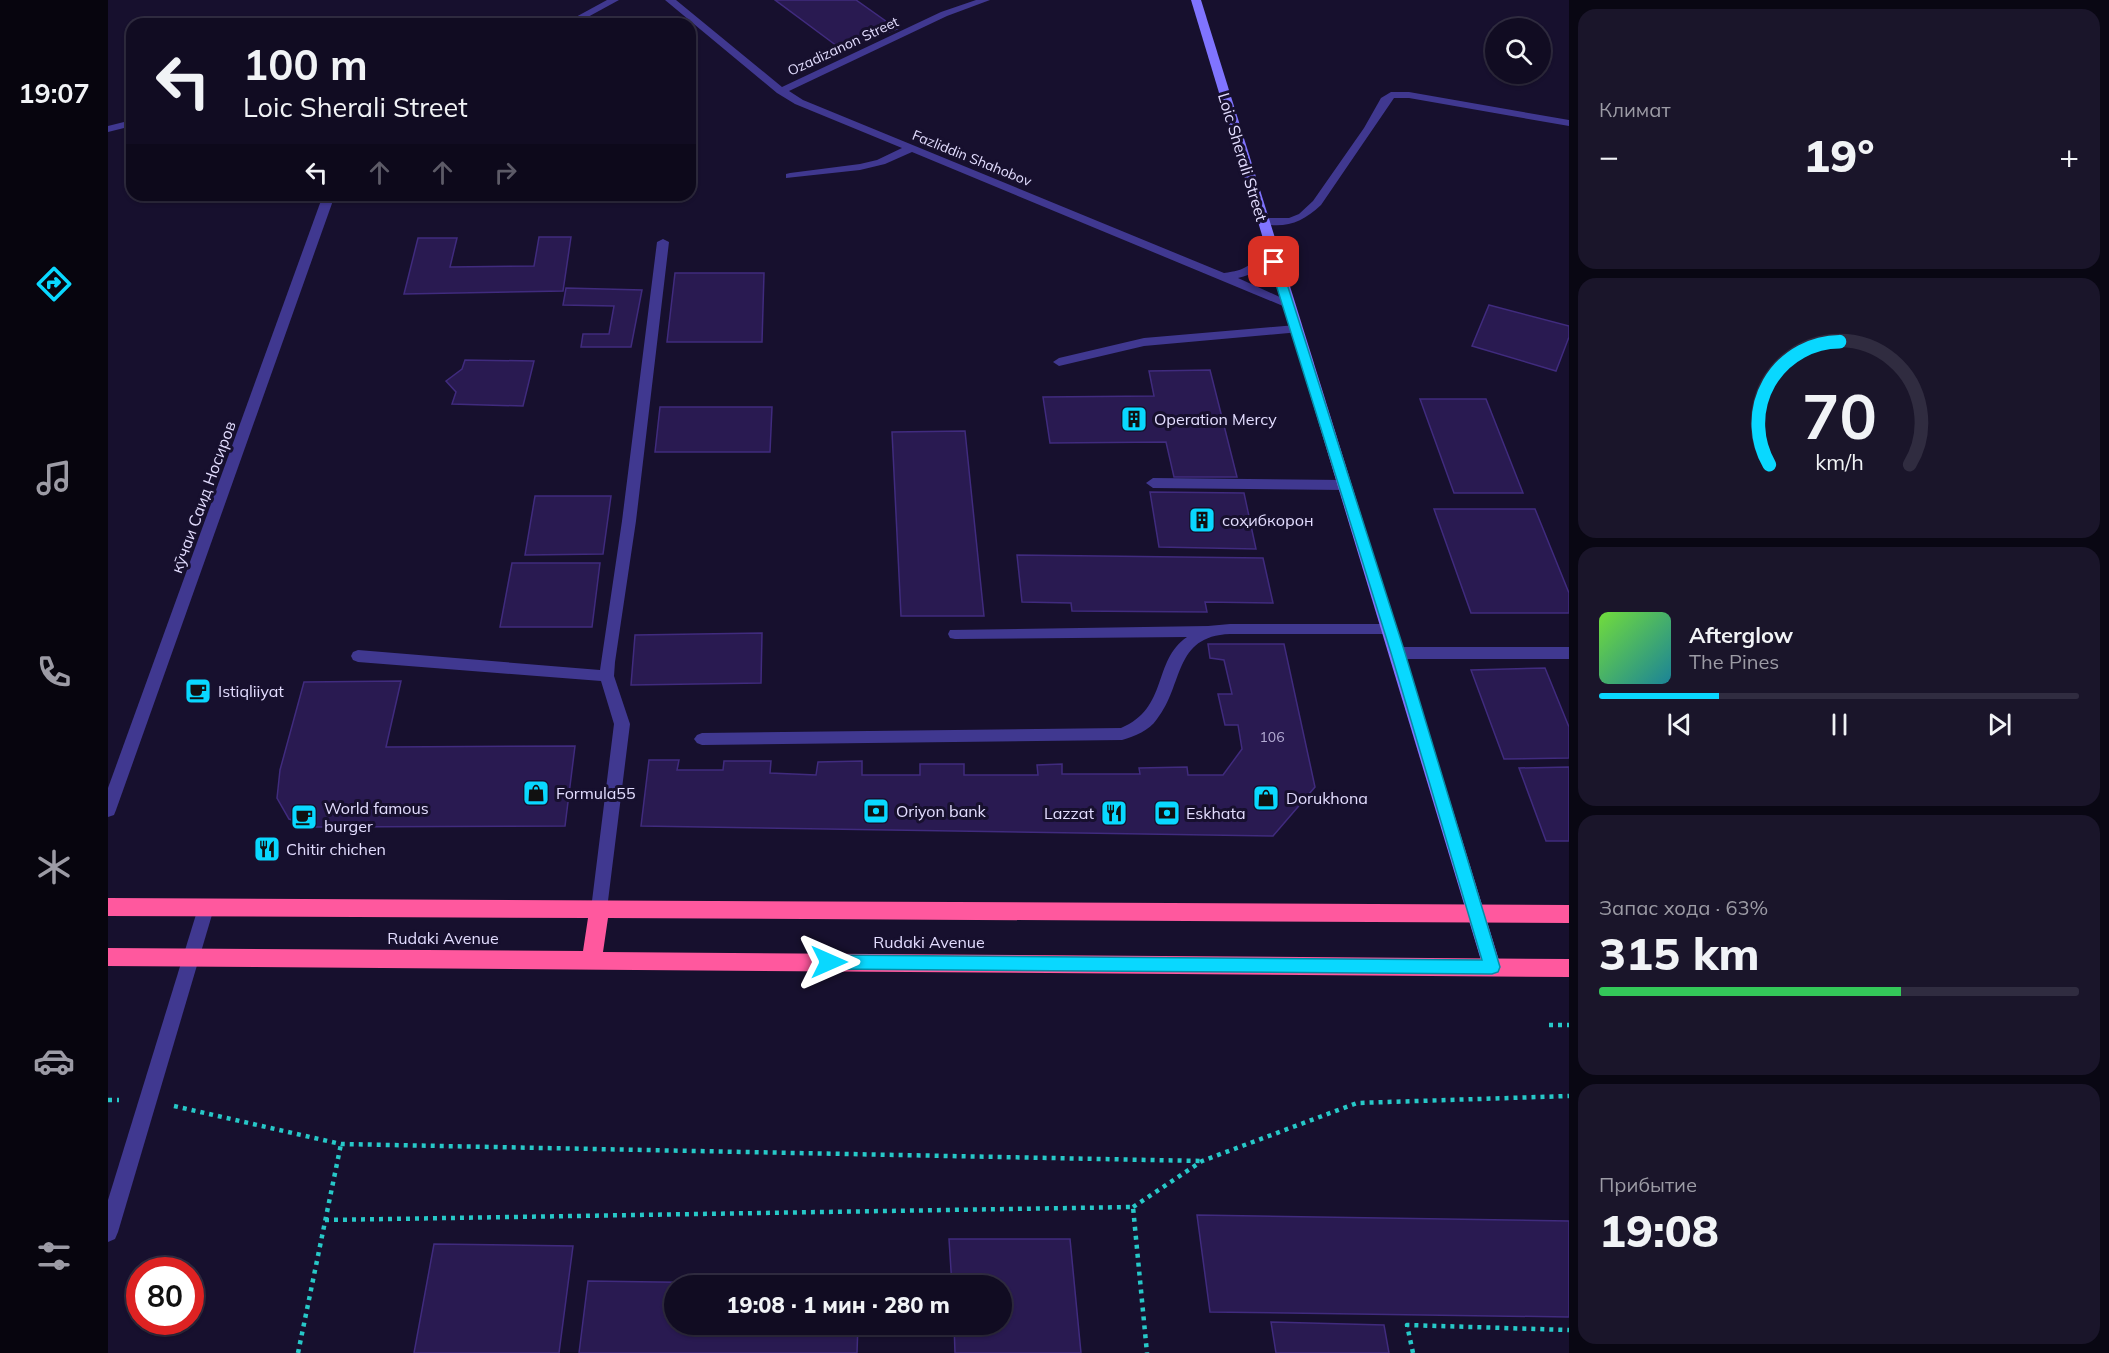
<!DOCTYPE html>
<html lang="ru">
<head>
<meta charset="utf-8">
<style>
	:root { --surface:#110c22; --page:#1a152a; --text:#f1f3f6; --muted:#9c9ba5; --line:#302c40; --accent:#09d8ff }
	body { margin:0; font-family:Mulish,sans-serif; background:var(--page); color:var(--text); height:100vh; display:flex; flex-direction:column; font-size:22px; white-space:nowrap }
	* { box-sizing:border-box; margin:0 }
	p { font-size:20px; color:var(--muted) }
	.icon { flex:none; width:33px; height:33px; fill:none; stroke:currentColor; stroke-width:2; stroke-linecap:round; stroke-linejoin:round }
	.map { position:relative; flex:1; overflow:hidden }
	.side { display:flex; flex-direction:column; gap:9px; padding:9px; background:#090713; width:540px }
	.side>* { flex:none }
	.hud { position:absolute; left:18px; top:18px; width:570px; height:183px; border-radius:18px; box-shadow:0 2px 4px #0004,0 0 0 2px var(--line); background:#110c22; color:var(--text); overflow:hidden }
	.buttons { position:absolute; left:1377px; top:18px; display:grid; gap:12px }
	.buttons a { display:grid; place-items:center; width:66px; height:66px; border-radius:50%; background:var(--surface); box-shadow:0 2px 4px #0004,0 0 0 2px var(--line); font-size:30px }
	.speed { position:absolute; left:18px; top:1257px; display:flex; gap:12px; font-size:30px; font-weight:700; text-align:center }
	.speed>* { display:grid; place-content:center; width:78px; height:78px; border-radius:50%; background:var(--surface); box-shadow:0 2px 4px #0004,0 0 0 2px var(--line); line-height:1 }
	.speed .limit { border:9px solid #d22; background:#fff; color:#111 }
	.pin { position:absolute; display:grid; place-items:center; width:51px; height:51px; color:#fff; margin:-26px; border-radius:12px; box-shadow:0 3px 9px #0006 }
	.me { position:absolute; width:66px; margin:-33px; rotate:90deg; stroke-linejoin:round; filter:drop-shadow(0 0 4px #0008) }
	.turn { display:flex; align-items:center; gap:21px; height:126px; padding:0 18px; font-size:27px }
	.turn .icon { width:78px; height:78px; stroke-width:2.5 }
	.turn b { display:block; font-size:42px; line-height:51px }
	.lanes { display:flex; align-items:center; height:57px; padding:0 18px; background:#0003; justify-content:center; gap:30px; direction:ltr }
	.lanes .off { opacity:.35 }
	.big { font-size:45px; font-weight:800; line-height:1.1 }
	.side .tile { flex:1; display:flex; flex-direction:column; justify-content:center; gap:9px; min-width:0; padding:0 21px; border-radius:18px; background:var(--page) }
	.side .dial { align-items:center; gap:0 }
	.dial svg { height:156px; overflow:visible; fill:none; stroke:var(--line); stroke-width:7; stroke-linecap:round; text-anchor:middle }
	.dial text { fill:var(--text); stroke:none }
	.song { display:flex; align-items:center; gap:18px }
	.cover { width:72px; height:72px; border-radius:9px; background:linear-gradient(135deg,hsl(100 70% 55%),hsl(190 70% 35%)) }
	.played { height:6px; border-radius:3px; background:linear-gradient(90deg,var(--accent) 25%,var(--line) 25%) }
	.keys { display:flex; justify-content:space-around; direction:ltr }
	.heat { display:flex; justify-content:space-between; align-items:center; font-size:33px; direction:ltr }
	.charge { height:9px; border-radius:4px; background:linear-gradient(90deg,#34c759 63%,var(--line) 0) }
	.trip { position:absolute; left:556px; top:1275px; width:348px; height:60px; border-radius:30px; background:var(--surface); box-shadow:0 2px 4px #0004,0 0 0 2px var(--line); font-weight:800; line-height:60px; text-align:center }
	main { display:flex; flex:1; min-height:0 }
	.tabs { display:flex; flex-direction:column; width:108px; justify-content:space-around; align-items:center; background:#07050e; color:var(--muted) }
	.tabs .icon { width:42px; height:42px }
	.tabs .current { color:var(--accent) }
	.tabs b { font-size:27px; color:var(--text) }
	.map>svg:first-child { display:block }
	.building { fill:#291a51; stroke:#402b7e; stroke-width:1.5 }
	.lines { fill:none; stroke-linecap:round; stroke-linejoin:round }
	.path { stroke:#27c8c8; stroke-width:4.5; stroke-dasharray:4 5; stroke-linecap:butt }
	.lane { fill:#403890; fill-rule:evenodd }
	.street { fill:#403890; fill-rule:evenodd }
	.secondary { fill:#8074ff; fill-rule:evenodd }
	.highway { fill:#ff589e; fill-rule:evenodd }
	.route { fill:#09d8ff; stroke:#068ca6; stroke-width:1.5 }
	.labels { text-anchor:middle; dominant-baseline:central; stroke-width:6; stroke-linejoin:round; paint-order:stroke }
	.far-street-label { font-size:14px; fill:#e3ddff; stroke:#17102e }
	.number-label { font-size:14px; fill:#b4acd4 }
	.street-label { font-size:16px; fill:#e3ddff; stroke:#17102e }
	.poi-label { font-size:16px; fill:#e3ddff; stroke:#17102e; text-anchor:start }
</style>
</head>
<body>
<main>
<nav class="tabs">
<b>19:07</b>
<svg class="icon current" aria-label="directions" viewBox="0 0 24 24"><path d="M12 3l9 9-9 9-9-9zM9 14v-3h6M13 9l2 2-2 2"/></svg>
<svg class="icon" aria-label="music" viewBox="0 0 24 24"><path d="M9 18V5l10-2v13"/><circle cx="6" cy="18" r="3"/><circle cx="16" cy="16" r="3"/></svg>
<svg class="icon" aria-label="phone" viewBox="0 0 24 24"><path d="M5 4h4l2 5-3 2q2 4 5 5l2-3 5 2v4C11 20 4 13 5 4z"/></svg>
<svg class="icon" aria-label="climate" viewBox="0 0 24 24"><path d="M12 3v18M4 7l16 10M4 17L20 7"/></svg>
<svg class="icon" aria-label="car" viewBox="0 0 24 24"><path d="M5 17H2v-5l4-1 3-4h7l3 4 3 1v5h-3M9 17h6M6 11h13"/><circle cx="7" cy="17" r="2"/><circle cx="17" cy="17" r="2"/></svg>
<svg class="icon" aria-label="filters" viewBox="0 0 24 24"><path d="M4 7h16M4 17h16"/><circle cx="9" cy="7" r="2"/><circle cx="15" cy="17" r="2"/></svg>
</nav>
<div class="map">
<svg width="1461" height="1353" viewBox="0 0 1461 1353">
	<rect width="100%" height="100%" fill="#17102e"/>
	<g class="building">
		<path d="M667,0H748L789,29L733,49Z"/>
		<path d="M431,237H463L455,291L296,294L310,238H349L342,267L426,266Z"/>
		<path d="M567,273H656L654,342H559Z"/>
		<path d="M458,288L534,290L523,347H473L475,334H501L506,306L455,305Z"/>
		<path d="M1381,305L1461,326V337L1448,371L1364,346Z"/>
		<path d="M357,360L426,361L415,406L344,404L348,392L338,381L354,369Z"/>
		<path d="M1102,370L1129,477H1066L1058,442L942,443L935,397L1046,396L1041,371Z"/>
		<path d="M1312,399H1378L1415,493H1346Z"/>
		<path d="M552,407H664L662,452H547Z"/>
		<path d="M857,431L876,616H793L784,432Z"/>
		<path d="M1042,492L1136,493L1148,549L1051,547Z"/>
		<path d="M427,496H503L495,554L417,555Z"/>
		<path d="M1326,509H1427L1461,593V613H1363Z"/>
		<path d="M909,555L1155,558L1165,603L1097,602L1099,612L964,611L963,603L914,602Z"/>
		<path d="M404,563H492L484,627H392Z"/>
		<path d="M654,633L653,683L523,685L527,635Z"/>
		<path d="M1100,644H1176L1207,787L1165,836L533,826L541,760H571L569,770H615L616,761H663L662,773L708,775L710,762L754,761V775H812V764H856V775H930L929,765L954,764V774H1032L1031,768L1079,767L1080,775H1115L1134,749L1130,725H1117L1110,694H1124L1116,660L1102,658Z"/>
		<path d="M1437,668L1461,727V758L1396,759L1363,670Z"/>
		<path d="M293,681L278,747L467,746L457,826L207,827L181,819L169,798L172,770L196,682Z"/>
		<path d="M1461,767V841H1438L1411,768Z"/>
		<path d="M1089,1215L1461,1221V1317L1102,1312Z"/>
		<path d="M841,1239H962L973,1353H847L846,1324H894V1286H844Z"/>
		<path d="M326,1244L465,1246L451,1353H306Z"/>
		<path d="M480,1281L750,1285L567,1286V1324H750L749,1353H471Z"/>
		<path d="M1163,1322L1276,1325L1281,1353H1168Z"/>
	</g>
	<g class="lines">
		<g class="path">
			<path d="M1441,1025H1461"/>
			<path d="M0,1100H11"/>
			<path d="M66,1106L233,1144L1094,1161"/>
			<path d="M1025,1207L1094,1161L1249,1103L1461,1096"/>
			<path d="M217,1220L1025,1207L1039,1353"/>
			<path d="M190,1353L233,1144"/>
			<path d="M1305,1353L1299,1325L1461,1330"/>
		</g>
		<g class="lane">
			<path d="M557,0H568L674,87L833,12L868,0H882L839,16L681,91L695,100L1116,273C1145,269 1144,263 1156,240H1164L1166,242C1160,262 1150,274 1130,278L1185,303L1183,306H1175L804,152L777,164L752,170L678,178V174L682,173L752,164L769,160L794,148L687,104L669,93Z"/>
			<path d="M1301,92L1461,120V126L1301,98H1286L1213,205C1194,223 1177,229 1150,223V219L1154,218H1181L1191,214L1205,201L1256,128L1273,98L1283,92Z"/>
			<path d="M24,120V126L0,132V126Z"/>
			<path d="M555,239L561,242L528,521L507,662L506,676L522,724L499,909L497,914L491,916L485,914L483,909L506,724L493,681L250,662L245,660L243,656L245,652L250,650L492,670L514,521L549,242Z"/>
			<path d="M1188,325L1192,326V332L1036,346L951,366L945,362L951,358L1036,338Z"/>
			<path d="M1045,478L1237,480L1244,485L1237,490L1045,488L1038,483Z"/>
			<path d="M1122,624H1281L1286,625L1288,629L1286,633L1281,634H1122C1065,636 1076,685 1049,719C1041,731 1027,736 1014,740L594,745L589,743L586,739L589,735L594,733L1013,728C1061,708 1044,661 1079,637L847,639L842,638L840,634L842,630L1100,626Z"/>
			<path d="M1290,647H1461V659H1290L1285,657L1283,653L1285,649Z"/>
		</g>
		<g class="street">
			<path d="M499,0H511L467,24H455Z"/>
			<path d="M215,195H227L8,810L6,815L0,817V788Z"/>
			<path d="M98,901L104,903L106,908L10,1232L7,1239L0,1242V1200L90,908L92,903Z"/>
		</g>
		<path class="secondary" d="M1083,0H1093L1356,846L1393,967L1390,972L1384,975L1378,972L1375,967Z"/>
		<path class="highway" d="M0,898L1461,905V923L500,918L495,952L1461,959V977L0,966V948L475,951L480,918L0,916Z"/>
	</g>
	<path class="route" d="M1166,259L1172,262L1297,653L1392,967L1390,972L1384,974L721,969L715,967L713,962L715,957L721,955L1374,960L1283,653L1161,262Z"/>
	<defs>
		<symbol id="building-square" viewBox="-11 -11 22 22"><rect x="-9" y="-9" width="18" height="18" rx="4" fill="#09d8ff" stroke="#17102e"/><path d="M-4-6H4V6H1V3H-1V6H-4ZM-2.5-4.3h1.7v1.8h-1.7ZM.8-4.3h1.7v1.8H.8ZM-2.5-1h1.7V.8h-1.7ZM.8-1h1.7V.8H.8Z" fill="#111"/></symbol>
		<symbol id="cafe-square" viewBox="-11 -11 22 22"><rect x="-9" y="-9" width="18" height="18" rx="4" fill="#09d8ff" stroke="#17102e"/><path d="M-5.5-4.5H6V0H3Q3 3.5 0 3.5H-2.5Q-5.5 3.5-5.5 0ZM3-3.2v2h1.7v-2ZM-6 4.5H4V6H-6Z" fill="#111"/></symbol>
		<symbol id="shop-square" viewBox="-11 -11 22 22"><rect x="-9" y="-9" width="18" height="18" rx="4" fill="#09d8ff" stroke="#17102e"/><path d="M-5-2.5h2.3a2.7 3.5 0 0 1 5.4 0H5L5.5 6h-11ZM-1.5-2.5h3a1.5 2.3 0 0 0-3 0Z" fill="#111"/></symbol>
		<symbol id="bank-square" viewBox="-11 -11 22 22"><rect x="-9" y="-9" width="18" height="18" rx="4" fill="#09d8ff" stroke="#17102e"/><path d="M-6-4H6V4H-6ZM0-2.3a2.3 2.3 0 1 0 0 4.6a2.3 2.3 0 1 0 0-4.6Z" fill="#111"/></symbol>
		<symbol id="restaurant-square" viewBox="-11 -11 22 22"><rect x="-9" y="-9" width="18" height="18" rx="4" fill="#09d8ff" stroke="#17102e"/><path d="M-5-6h1v4h1v-4h1v4h1v-4h1v5L-1.5 .5V6h-2V.5L-5-1ZM5-6V6H3V1.5H1.5Q1.5-4 5-6Z" fill="#111"/></symbol>
	</defs>
	<g fill-rule="evenodd">
		<use href="#building-square" x="1011" y="404" width="30" height="30"/>
		<use href="#building-square" x="1079" y="505" width="30" height="30"/>
		<use href="#cafe-square" x="75" y="676" width="30" height="30"/>
		<use href="#shop-square" x="413" y="778" width="30" height="30"/>
		<use href="#shop-square" x="1143" y="783" width="30" height="30"/>
		<use href="#bank-square" x="753" y="796" width="30" height="30"/>
		<use href="#restaurant-square" x="991" y="798" width="30" height="30"/>
		<use href="#bank-square" x="1044" y="798" width="30" height="30"/>
		<use href="#cafe-square" x="181" y="802" width="30" height="30"/>
		<use href="#restaurant-square" x="144" y="834" width="30" height="30"/>
	</g>
	<g class="labels">
		<g class="far-street-label">
			<text transform="translate(735 46) rotate(-25)">Ozadizanon Street</text>
			<text transform="translate(864 158) rotate(22)">Fazliddin Shahobov</text>
		</g>
		<g class="number-label">
			<text x="1164" y="737">106</text>
		</g>
		<g class="street-label">
			<text transform="translate(1135 157) rotate(73)">Loic Sherali Street</text>
			<text transform="translate(95 497) rotate(-70)">кӯчаи Саид Носиров</text>
			<text x="335" y="938">Rudaki Avenue</text>
			<text x="821" y="942">Rudaki Avenue</text>
		</g>
		<g class="poi-label">
			<text x="1046" y="419">Operation Mercy</text>
			<text x="1114" y="520">соҳибкорон</text>
			<text x="110" y="691">Istiqliiyat</text>
			<text x="448" y="793">Formula55</text>
			<text x="1178" y="798">Dorukhona</text>
			<text x="216" y="808">World famous<tspan x="216" dy="18">burger</tspan></text>
			<text x="788" y="811">Oriyon bank</text>
			<text x="986" y="813" text-anchor="end">Lazzat</text>
			<text x="1078" y="813">Eskhata</text>
			<text x="178" y="849">Chitir chichen</text>
		</g>
	</g>
</svg>
<div class="buttons">
<a><svg class="icon" aria-label="search" viewBox="0 0 24 24"><circle cx="10" cy="10" r="6"/><path d="M15 15l6 6"/></svg></a>
</div>
<div class="speed"><div class="limit">80</div></div>
<div class="pin" style="left:1166px;top:262px;background:#d93025"><svg class="icon" aria-label="arrive" viewBox="0 0 24 24"><path d="M6 21V4h12l-3 4 3 4H6"/></svg></div>
<svg class="me" style="left:721px;top:962px" viewBox="-20 -20 40 40"><path d="M0-17L14 15 0 8-14 15z" fill="#09d8ff" stroke="#fff" stroke-width="4"/></svg>
<div class="trip">19:08 · 1 мин · 280 m</div>
<div class="hud">
<div class="turn"><svg class="icon" aria-label="left" viewBox="0 0 24 24"><path d="M17 20v-9H6M10 6l-5 5 5 5"/></svg><div><b>100 m</b>Loic Sherali Street</div></div>
<div class="lanes"><svg class="icon" aria-label="left" viewBox="0 0 24 24"><path d="M17 20v-9H6M10 6l-5 5 5 5"/></svg><svg class="icon off" aria-label="ahead" viewBox="0 0 24 24"><path d="M12 20V5M6 11l6-6 6 6"/></svg><svg class="icon off" aria-label="ahead" viewBox="0 0 24 24"><path d="M12 20V5M6 11l6-6 6 6"/></svg><svg class="icon off" aria-label="right" viewBox="0 0 24 24"><path d="M7 20v-9h11M14 6l5 5-5 5"/></svg></div>
</div>
</div>
<section class="side">
<div class="tile"><p>Климат</p>
<div class="heat"><a>−</a><b class="big">19°</b><a>+</a></div>
</div>
<div class="tile dial"><svg viewBox="0 0 100 80">
<path d="M14 69A42 42 0 1 1 86 69"/>
<path d="M14 69A42 42 0 0 1 50 6" stroke="#09d8ff"/>
<text x="50" y="56" font-size="32" font-weight="700">70</text>
<text x="50" y="72" font-size="11">km/h</text>
</svg></div>
<div class="tile">
<div class="song"><i class="cover"></i><div><b>Afterglow</b><p>The Pines</p></div></div>
<div class="played"></div>
<div class="keys"><svg class="icon" aria-label="previous" viewBox="0 0 24 24"><path d="M18 5L8 12l10 7zM5 5v14"/></svg><svg class="icon" aria-label="pause" viewBox="0 0 24 24"><path d="M8 5v14M16 5v14"/></svg><svg class="icon" aria-label="next" viewBox="0 0 24 24"><path d="M6 5l10 7-10 7zM19 5v14"/></svg></div>
</div>
<div class="tile"><p>Запас хода · 63%</p><b class="big">315 km</b><div class="charge"></div></div>
<div class="tile"><p>Прибытие</p><b class="big">19:08</b></div>
</section>
</main>
</body>
</html>
